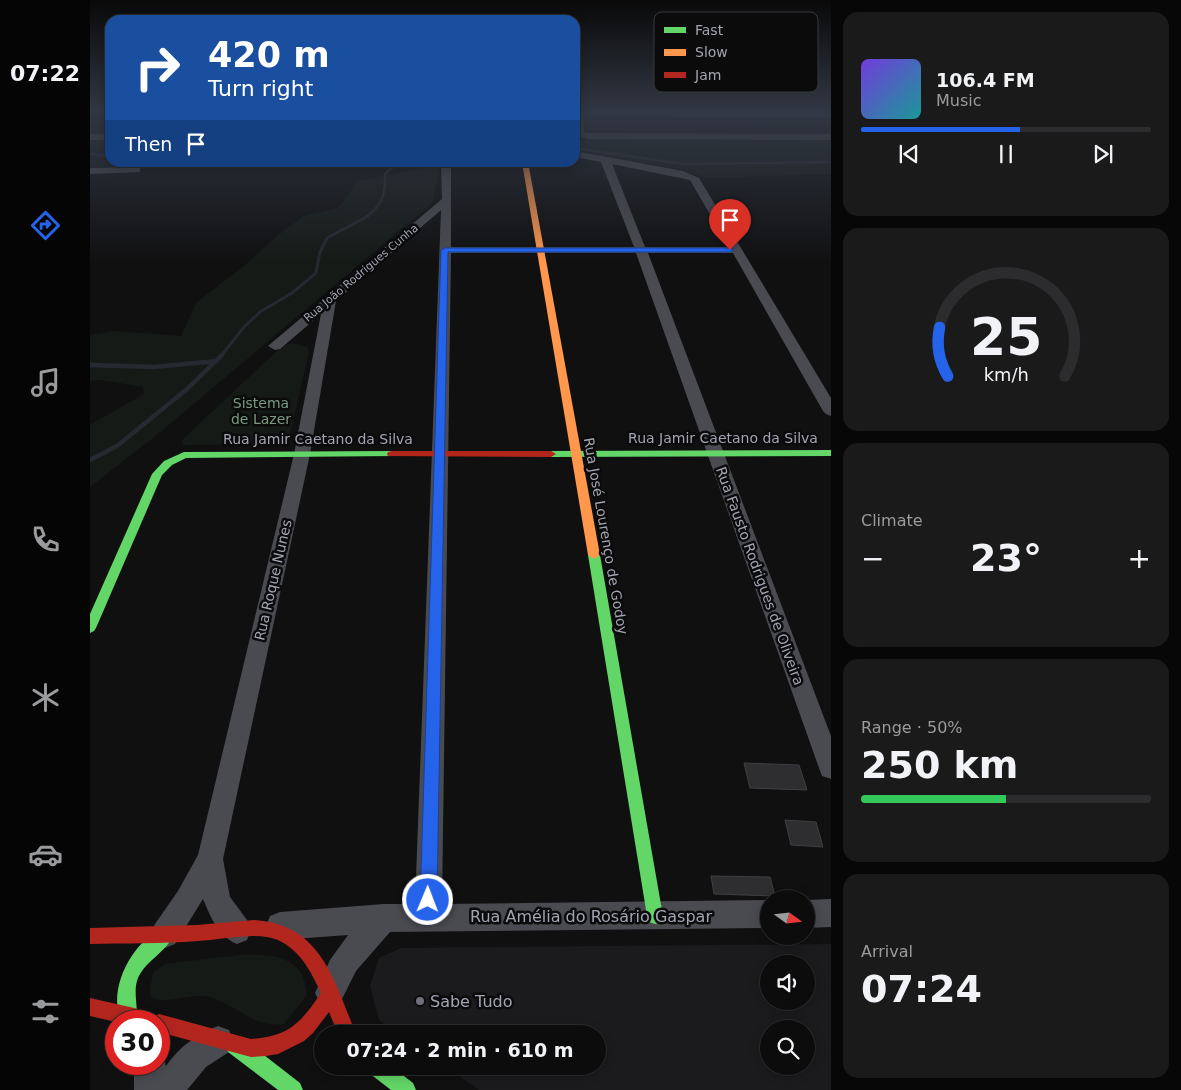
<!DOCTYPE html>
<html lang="en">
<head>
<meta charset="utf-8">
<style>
	:root { --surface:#0c0c0d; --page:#1a1a1b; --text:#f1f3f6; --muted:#9a9b9d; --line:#2c2c2e; --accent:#2563eb }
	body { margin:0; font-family:"DejaVu Sans",sans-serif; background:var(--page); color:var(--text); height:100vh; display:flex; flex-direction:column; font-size:19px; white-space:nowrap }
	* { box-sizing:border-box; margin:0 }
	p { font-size:16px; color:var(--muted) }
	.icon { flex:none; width:28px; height:28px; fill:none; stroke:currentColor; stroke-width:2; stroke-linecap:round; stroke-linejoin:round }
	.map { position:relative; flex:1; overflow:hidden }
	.sheet { display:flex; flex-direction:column; gap:12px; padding:12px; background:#070707; width:350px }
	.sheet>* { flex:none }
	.banner { position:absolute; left:15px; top:15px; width:475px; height:152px; border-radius:15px; box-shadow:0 2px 12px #0003,0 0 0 1px var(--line); background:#1a4fa0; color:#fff; overflow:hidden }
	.needle { width:32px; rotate:105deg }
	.controls { position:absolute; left:670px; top:890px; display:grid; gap:10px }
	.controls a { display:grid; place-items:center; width:55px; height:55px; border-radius:50%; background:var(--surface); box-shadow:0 2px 12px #0003,0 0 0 1px var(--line); font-size:25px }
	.speed { position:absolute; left:15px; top:1010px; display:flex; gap:10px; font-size:25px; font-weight:700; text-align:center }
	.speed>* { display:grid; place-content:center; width:65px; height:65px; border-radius:50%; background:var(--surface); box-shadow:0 2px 12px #0003,0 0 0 1px var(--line); line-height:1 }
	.speed .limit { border:8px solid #d22; background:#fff; color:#111 }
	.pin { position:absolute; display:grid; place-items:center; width:42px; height:42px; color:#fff; margin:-51px -21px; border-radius:50% 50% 50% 0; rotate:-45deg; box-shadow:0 0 5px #0007 }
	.pin .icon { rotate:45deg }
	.me { position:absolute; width:55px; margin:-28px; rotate:1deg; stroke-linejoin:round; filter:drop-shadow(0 0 4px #0008) }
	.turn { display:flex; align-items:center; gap:18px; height:105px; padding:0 20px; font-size:22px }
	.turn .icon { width:65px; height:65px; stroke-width:2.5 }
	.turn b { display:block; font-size:35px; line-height:42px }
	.then { display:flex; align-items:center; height:48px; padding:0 20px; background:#0003; gap:10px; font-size:19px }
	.big { font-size:38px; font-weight:700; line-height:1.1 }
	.sheet .tile { flex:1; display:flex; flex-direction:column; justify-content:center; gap:8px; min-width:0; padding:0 18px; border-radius:15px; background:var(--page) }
	.sheet .dial { align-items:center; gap:0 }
	.dial svg { height:130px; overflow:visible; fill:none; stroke:var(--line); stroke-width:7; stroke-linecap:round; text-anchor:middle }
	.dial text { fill:var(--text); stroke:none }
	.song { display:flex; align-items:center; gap:15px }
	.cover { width:60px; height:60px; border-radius:8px; background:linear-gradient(135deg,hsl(260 70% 55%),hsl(180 70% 35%)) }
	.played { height:5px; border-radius:2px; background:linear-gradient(90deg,var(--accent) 55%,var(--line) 55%) }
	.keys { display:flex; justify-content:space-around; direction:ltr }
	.heat { display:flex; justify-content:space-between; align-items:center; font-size:28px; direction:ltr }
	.charge { height:8px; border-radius:4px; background:linear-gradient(90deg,#34c759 50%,var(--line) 0) }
	.trip { position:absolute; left:224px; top:1025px; width:292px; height:50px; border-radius:25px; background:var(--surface); box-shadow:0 2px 12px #0003,0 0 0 1px var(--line); font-weight:700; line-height:50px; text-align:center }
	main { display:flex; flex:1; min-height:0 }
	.menu { display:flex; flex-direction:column; width:90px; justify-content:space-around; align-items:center; background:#050505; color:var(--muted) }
	.menu .icon { width:35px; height:35px }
	.menu .selected { color:var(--accent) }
	.menu b { font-size:22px; color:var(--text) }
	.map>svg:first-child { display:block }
	.built { fill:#1b1b1d; fill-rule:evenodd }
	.green { fill:#151a17 }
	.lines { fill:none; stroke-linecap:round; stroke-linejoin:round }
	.stream-far2 { stroke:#252930; stroke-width:2.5 }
	.stream-far1 { stroke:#252930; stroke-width:3 }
	.stream { stroke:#252930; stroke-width:4.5 }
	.building { fill:#2e2e31; stroke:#404044 }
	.street { fill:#4a4b50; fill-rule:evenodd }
	.fast { fill:#63d668; fill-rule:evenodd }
	.slow { fill:#ff974d; fill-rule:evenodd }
	.jam { fill:#b3261e; fill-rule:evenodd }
	.route { fill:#2563eb; stroke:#184099 }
	.poi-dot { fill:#6f7079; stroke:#0b0b0c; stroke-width:2 }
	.labels { text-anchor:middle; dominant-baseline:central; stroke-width:5; stroke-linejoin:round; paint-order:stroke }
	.far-street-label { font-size:11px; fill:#a2a4b1; stroke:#0b0b0c }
	.park-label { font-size:14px; fill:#7a9a80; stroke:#0b0b0c }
	.street-label { font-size:14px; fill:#a2a4b1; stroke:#0b0b0c }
	.near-street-label { font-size:16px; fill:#a2a4b1; stroke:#0b0b0c }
	.near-poi-label { font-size:16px; fill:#a2a4b1; stroke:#0b0b0c; text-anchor:start }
	.key { fill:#0b0b0c; stroke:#38393e; stroke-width:1 }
	.key-label { font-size:14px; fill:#a2a4b1 }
</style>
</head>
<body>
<main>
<nav class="menu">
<b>07:22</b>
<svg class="icon selected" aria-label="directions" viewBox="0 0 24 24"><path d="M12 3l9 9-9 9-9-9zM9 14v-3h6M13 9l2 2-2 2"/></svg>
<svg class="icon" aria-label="music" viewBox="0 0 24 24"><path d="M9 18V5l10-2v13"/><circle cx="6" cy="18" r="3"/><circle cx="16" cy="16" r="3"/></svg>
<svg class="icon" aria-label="phone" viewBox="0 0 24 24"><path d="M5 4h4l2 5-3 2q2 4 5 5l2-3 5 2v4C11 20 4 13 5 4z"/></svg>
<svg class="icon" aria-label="climate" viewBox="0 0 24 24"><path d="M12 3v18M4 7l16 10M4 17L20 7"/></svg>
<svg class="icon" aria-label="car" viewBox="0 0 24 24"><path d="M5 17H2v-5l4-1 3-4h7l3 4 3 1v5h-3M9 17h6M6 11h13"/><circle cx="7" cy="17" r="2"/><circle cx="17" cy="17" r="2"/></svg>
<svg class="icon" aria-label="filters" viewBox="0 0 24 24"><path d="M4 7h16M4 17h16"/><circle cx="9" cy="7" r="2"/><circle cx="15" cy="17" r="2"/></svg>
</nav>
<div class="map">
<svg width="741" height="1090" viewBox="0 0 741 1090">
	<rect width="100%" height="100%" fill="#101011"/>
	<path class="built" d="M741,944V1090H389L355,1066H508V1034H308L289,1020L280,986L289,958L311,948ZM679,964H716V1001H679ZM679,1029H716V1066H679Z"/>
	<g class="green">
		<path d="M485,138L741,139V174L618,178L596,170L485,151Z"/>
		<path d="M20,139V162L112,163L106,167H0V140Z"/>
		<path d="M351,164L342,203L68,434L0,487V425L54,394L53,387L11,380L0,381V335L25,331L91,336L106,303L155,265L188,235L214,216L248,208L268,181Z"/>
		<path d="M201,343L217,347L219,353L199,438L191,444L94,445L92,443L93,439L190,348Z"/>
		<path d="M150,955C183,954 214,955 217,995L194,1024C164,1028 149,1007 123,998C102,991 80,1006 61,997L60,989L63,973L75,964Z"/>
	</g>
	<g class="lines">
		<g class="stream-far2">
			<path d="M485,148L592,164L741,162"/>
			<path d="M0,154L20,156"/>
			<path d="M276,217C292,206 296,193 295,174L308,162"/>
		</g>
		<path class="stream-far1" d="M131,356L154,327L170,312L202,293L226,273L230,252L237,238L278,216"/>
		<g class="stream">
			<path d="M0,365L64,367L127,361"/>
			<path d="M0,460L27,446L97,389L132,355"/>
		</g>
	</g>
	<g class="building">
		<path d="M654,763L709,765L717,790L660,788Z"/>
		<path d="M695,820L726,822L733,847L701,845Z"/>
		<path d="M621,876L680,877L685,896L624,894Z"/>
	</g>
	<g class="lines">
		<g class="street">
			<path d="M488,110L741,111V117L495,116L494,132L499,133L741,134V140L498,139L485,134Z"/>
			<rect x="0" y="134" width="20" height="6"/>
			<path d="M485,151L593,171L609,178L741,398V416L736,414L733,411L643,253H558L741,736V779L732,776L729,768L546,253H361L352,904L679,900V928L300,932L266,971L250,1003L240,1008L230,1003L225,993L240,960L258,935L190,940L180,936L176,926L180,916L190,912L294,904H325L351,210L246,301L220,454L133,859L140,897L157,920L161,930L157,940L147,944C128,936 121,918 113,899L85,944L75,948L65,944L61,934L65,924L88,891L108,855L204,454L231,314L190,349L185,350L178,346L352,199L351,162H361V247H544L511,162L485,157ZM522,164L600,180L639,247H555Z"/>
			<path d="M47,167L50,168V172L0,174V168Z"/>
			<path d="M741,899V927L716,928V900Z"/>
			<path d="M128,1026L139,1030L143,1041L139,1052L116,1067L97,1090H44V1064H69V1052L71,1053L76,1066C89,1047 106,1035 128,1026Z"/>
		</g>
		<g class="fast">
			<path d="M741,450V456L461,457L456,454L461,451Z"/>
			<path d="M302,451L306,452L307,454L306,456L96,458L82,465L72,475L6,628L4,631L0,633V614L62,474L74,461L94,452Z"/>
			<path d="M504,551L510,555L573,916L571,922L565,924L559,922L557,916L498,555Z"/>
			<path d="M75,927L81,929L83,935C77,952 56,960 48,978C42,993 50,1009 45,1021H31C17,988 43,940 75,927Z"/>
			<path d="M145,1036L152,1038L210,1083L213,1090H188L138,1052L136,1045L138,1038Z"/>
			<path d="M277,1066H301L323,1083L326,1090H301L279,1073Z"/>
		</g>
		<path class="slow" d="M432,162H438L510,555L504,559L498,555Z"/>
		<g class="jam">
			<path d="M302,451H461L466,454L461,457L298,456L297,454L298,452Z"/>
			<path d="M164,920C231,924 244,980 266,1034H248L239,1012L223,1033L214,1041L188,1054L176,1056L161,1057L69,1032V1021L26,1022L0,1016V998L53,1010L59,1013L62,1018L69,1014L161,1039C199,1036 210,1024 231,993C221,972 211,951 188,940C167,931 131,940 108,941C72,944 36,943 0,944V928L107,925Z"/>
		</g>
	</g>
	<linearGradient id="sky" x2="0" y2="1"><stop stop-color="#090909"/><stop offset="0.42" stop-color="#313743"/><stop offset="1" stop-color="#313743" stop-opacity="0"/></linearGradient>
	<rect width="741" height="263" fill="url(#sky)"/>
	<path class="route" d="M355,248H640L644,250L640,252H358L347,900L344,906L338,909L333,906L330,900L351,250Z"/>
	<circle class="poi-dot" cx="330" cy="1001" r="5"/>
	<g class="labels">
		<g class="far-street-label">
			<text transform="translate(271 273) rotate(-40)">Rua João Rodrigues Cunha</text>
		</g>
		<g class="park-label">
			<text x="171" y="403">Sistema<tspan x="171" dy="16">de Lazer</tspan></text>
		</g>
		<g class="street-label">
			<text x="633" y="438">Rua Jamir Caetano da Silva</text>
			<text x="228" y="439">Rua Jamir Caetano da Silva</text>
			<text transform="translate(516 536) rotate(80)">Rua José Lourenço de Godoy</text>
			<text transform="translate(670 576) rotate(70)">Rua Fausto Rodrigues de Oliveira</text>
			<text transform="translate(183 580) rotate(-77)">Rua Roque Nunes</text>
		</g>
		<g class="near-street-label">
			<text x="501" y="916">Rua Amélia do Rosário Gaspar</text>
		</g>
		<g class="near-poi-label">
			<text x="340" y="1001">Sabe Tudo</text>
		</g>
	</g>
	<rect x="564" y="12" width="164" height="80" rx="8" class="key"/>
	<rect x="574" y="27" width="22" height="6" fill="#63d668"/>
	<rect x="574" y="49" width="22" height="7" fill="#ff974d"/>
	<rect x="574" y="72" width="22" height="6" fill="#b3261e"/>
	<g class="key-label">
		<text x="605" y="35">Fast</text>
		<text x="605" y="57">Slow</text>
		<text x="605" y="80">Jam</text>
	</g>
</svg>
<div class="controls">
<a><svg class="needle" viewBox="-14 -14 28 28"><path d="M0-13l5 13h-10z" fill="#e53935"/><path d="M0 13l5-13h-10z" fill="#9a9b9d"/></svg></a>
<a><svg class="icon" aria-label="sound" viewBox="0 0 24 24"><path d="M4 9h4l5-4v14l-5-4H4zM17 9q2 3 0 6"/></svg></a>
<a><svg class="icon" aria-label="search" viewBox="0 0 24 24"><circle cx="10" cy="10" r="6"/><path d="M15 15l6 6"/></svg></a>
</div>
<div class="speed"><div class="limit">30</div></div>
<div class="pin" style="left:640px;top:250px;background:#d93025"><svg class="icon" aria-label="arrive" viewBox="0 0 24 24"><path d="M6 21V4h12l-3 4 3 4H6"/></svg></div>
<svg class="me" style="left:338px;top:900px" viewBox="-20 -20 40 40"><circle r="17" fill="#2563eb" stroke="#fff" stroke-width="3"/><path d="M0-11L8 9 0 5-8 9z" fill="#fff"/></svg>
<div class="trip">07:24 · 2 min · 610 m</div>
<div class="banner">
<div class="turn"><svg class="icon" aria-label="right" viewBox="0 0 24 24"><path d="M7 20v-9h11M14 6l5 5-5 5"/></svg><div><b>420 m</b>Turn right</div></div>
<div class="then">Then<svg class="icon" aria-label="arrive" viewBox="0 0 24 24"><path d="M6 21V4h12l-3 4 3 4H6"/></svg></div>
</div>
</div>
<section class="sheet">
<div class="tile">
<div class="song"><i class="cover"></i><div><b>106.4 FM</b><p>Music</p></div></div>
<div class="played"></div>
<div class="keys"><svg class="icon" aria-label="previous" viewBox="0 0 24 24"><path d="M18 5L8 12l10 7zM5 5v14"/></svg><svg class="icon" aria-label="pause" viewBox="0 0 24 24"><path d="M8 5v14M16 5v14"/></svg><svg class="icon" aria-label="next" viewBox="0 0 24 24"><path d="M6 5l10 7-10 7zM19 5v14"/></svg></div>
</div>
<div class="tile dial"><svg viewBox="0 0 100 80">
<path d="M14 69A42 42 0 1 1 86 69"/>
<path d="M14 69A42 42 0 0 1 9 39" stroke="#2563eb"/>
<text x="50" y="56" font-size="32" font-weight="700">25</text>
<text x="50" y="72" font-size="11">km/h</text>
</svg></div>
<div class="tile"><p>Climate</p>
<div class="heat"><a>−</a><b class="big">23°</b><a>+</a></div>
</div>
<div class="tile"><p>Range · 50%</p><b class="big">250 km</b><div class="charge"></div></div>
<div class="tile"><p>Arrival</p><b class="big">07:24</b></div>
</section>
</main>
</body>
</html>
